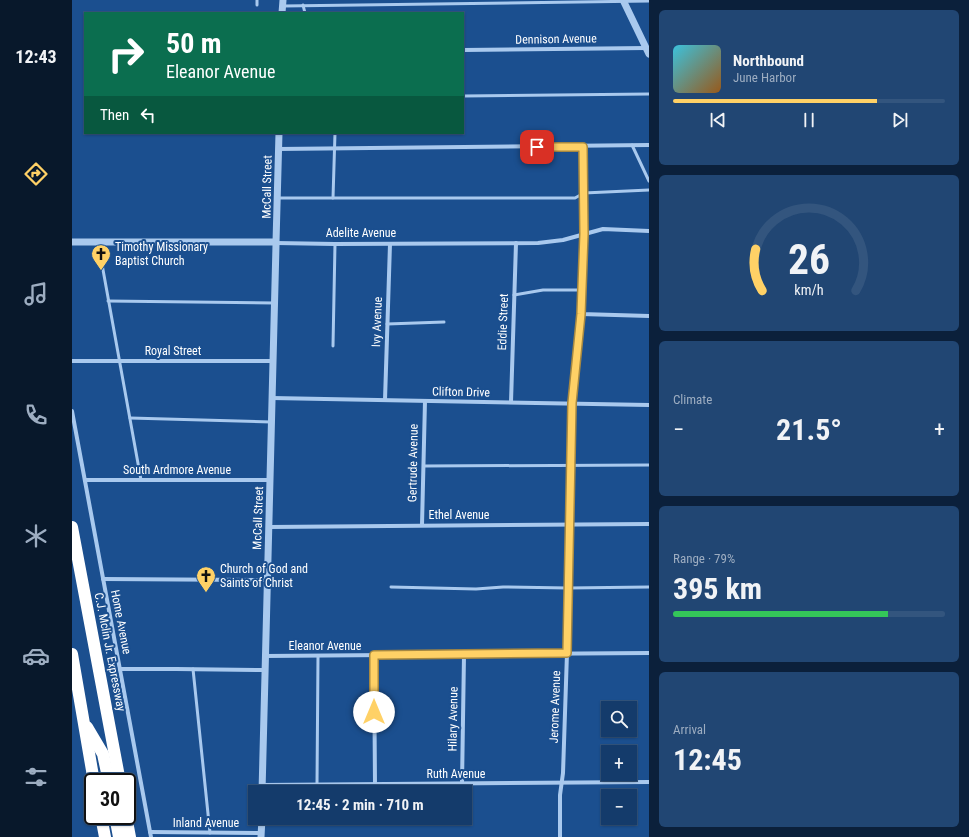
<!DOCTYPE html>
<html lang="en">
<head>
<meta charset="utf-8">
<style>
	:root { --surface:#143b6b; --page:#214673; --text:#f1f3f6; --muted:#9dadc1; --line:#33557e; --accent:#ffd166 }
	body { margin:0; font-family:"Roboto Condensed",sans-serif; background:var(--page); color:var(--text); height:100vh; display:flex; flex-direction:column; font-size:15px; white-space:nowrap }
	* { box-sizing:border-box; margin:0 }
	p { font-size:13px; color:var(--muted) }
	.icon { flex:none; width:22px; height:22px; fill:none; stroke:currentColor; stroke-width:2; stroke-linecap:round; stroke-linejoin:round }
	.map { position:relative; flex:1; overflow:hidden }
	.panel { display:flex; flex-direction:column; gap:10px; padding:10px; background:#0b203b; width:320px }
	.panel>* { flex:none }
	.hud { position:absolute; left:12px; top:12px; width:380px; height:122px; border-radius:0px; box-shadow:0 1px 3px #0004,0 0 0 1px var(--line); background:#0b6e4f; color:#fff; overflow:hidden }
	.tools { position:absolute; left:529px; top:701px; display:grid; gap:8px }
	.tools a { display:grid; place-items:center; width:36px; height:36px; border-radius:0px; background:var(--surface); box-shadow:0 1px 3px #0004,0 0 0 1px var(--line); font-size:20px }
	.speed { position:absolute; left:12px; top:773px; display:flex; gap:8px; font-size:20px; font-weight:700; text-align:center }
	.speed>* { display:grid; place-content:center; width:52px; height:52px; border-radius:50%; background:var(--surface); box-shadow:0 1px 3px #0004,0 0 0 1px var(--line); line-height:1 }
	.speed .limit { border:2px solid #111; border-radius:6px; background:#fff; color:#111 }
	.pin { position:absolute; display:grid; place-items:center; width:34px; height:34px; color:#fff; margin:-17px; border-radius:8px; box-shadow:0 2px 6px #0006 }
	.me { position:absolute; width:44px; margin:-22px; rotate:0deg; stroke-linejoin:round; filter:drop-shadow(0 0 3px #0008) }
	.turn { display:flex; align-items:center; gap:14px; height:84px; padding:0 16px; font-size:18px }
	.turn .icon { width:52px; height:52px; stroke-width:2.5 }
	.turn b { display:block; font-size:28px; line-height:34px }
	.then { display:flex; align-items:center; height:38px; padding:0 16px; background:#0003; gap:8px; font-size:15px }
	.big { font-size:30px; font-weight:700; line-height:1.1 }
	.panel .tile { flex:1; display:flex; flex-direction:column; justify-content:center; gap:6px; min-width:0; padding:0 14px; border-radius:6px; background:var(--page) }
	.panel .dial { align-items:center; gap:0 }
	.dial svg { height:104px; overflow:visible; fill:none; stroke:var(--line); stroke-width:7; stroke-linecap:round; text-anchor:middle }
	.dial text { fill:var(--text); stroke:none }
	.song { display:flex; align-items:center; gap:12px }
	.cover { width:48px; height:48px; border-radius:6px; background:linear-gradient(135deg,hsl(190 70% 55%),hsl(30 70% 35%)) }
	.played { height:4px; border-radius:2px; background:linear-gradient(90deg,var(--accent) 75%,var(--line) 75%) }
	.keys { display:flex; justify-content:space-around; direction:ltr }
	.heat { display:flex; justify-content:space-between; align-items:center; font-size:22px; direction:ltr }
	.charge { height:6px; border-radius:3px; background:linear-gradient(90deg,#34c759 79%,var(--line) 0) }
	.trip { position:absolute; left:176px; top:785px; width:224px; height:40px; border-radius:0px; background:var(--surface); box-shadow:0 1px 3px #0004,0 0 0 1px var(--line); font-weight:700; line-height:40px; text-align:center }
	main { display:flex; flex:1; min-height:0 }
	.menu { display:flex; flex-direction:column; width:72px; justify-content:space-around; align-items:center; background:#08182b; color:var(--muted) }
	.menu .icon { width:28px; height:28px }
	.menu .selected { color:var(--accent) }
	.menu b { font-size:18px; color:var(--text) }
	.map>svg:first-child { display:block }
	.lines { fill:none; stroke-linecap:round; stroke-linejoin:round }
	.service { stroke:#a9c9ee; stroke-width:3 }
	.minor { stroke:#a9c9ee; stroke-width:4 }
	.tertiary { stroke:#a9c9ee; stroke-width:7 }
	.motorway { stroke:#fff; stroke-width:12 }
	.route-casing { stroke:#a68842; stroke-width:10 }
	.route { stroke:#ffd166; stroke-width:7 }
	.labels { text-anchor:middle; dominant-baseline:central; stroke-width:4; stroke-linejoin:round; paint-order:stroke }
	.street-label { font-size:12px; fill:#fff; stroke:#1b4f8f }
	.poi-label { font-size:12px; fill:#fff; stroke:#1b4f8f; text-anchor:start }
</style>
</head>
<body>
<main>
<nav class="menu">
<b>12:43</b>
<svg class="icon selected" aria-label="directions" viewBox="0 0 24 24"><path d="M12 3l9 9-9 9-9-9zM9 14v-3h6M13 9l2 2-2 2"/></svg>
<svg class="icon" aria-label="music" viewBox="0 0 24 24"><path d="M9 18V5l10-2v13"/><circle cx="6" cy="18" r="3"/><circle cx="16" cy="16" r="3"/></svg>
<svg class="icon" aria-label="phone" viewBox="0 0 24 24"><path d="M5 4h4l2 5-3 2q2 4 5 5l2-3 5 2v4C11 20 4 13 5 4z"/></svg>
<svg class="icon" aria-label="climate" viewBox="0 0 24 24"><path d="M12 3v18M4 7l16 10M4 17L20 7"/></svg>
<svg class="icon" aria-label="car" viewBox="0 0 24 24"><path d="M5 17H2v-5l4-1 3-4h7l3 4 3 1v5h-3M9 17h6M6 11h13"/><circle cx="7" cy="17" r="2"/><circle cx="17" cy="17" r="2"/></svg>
<svg class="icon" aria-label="filters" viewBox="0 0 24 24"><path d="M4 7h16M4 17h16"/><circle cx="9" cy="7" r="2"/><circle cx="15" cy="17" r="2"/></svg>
</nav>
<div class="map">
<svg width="577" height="837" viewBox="0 0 577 837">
	<rect width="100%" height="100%" fill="#1b4f8f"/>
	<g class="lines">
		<g class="service">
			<path d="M185,5V0"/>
			<path d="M231,5L233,13"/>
			<path d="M211,6L577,1"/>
			<path d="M391,96L577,94"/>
			<path d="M560,145L577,181"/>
			<path d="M205,198H503L512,193L577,190"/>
			<path d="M261,198L263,133"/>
			<path d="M26,242L69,480"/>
			<path d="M442,295L471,290H510"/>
			<path d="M36,301L203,303"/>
			<path d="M315,324L372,322"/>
			<path d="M261,346L263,244"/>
			<path d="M500,403L509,314"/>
			<path d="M58,418L199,422"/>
			<path d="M352,466L577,465"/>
			<path d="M319,587L404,589L431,587L496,588L577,587"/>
			<path d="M121,669L138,833"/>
			<path d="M245,785L246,656"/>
		</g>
		<g class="minor">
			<path d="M391,50L575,48"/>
			<path d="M511,147L512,234L509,314L577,316"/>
			<path d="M206,149L577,145"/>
			<path d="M204,243L263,244L466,243L491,240L531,229L577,231"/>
			<path d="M0,361H201"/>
			<path d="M200,398L577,405"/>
			<path d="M313,400L318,244"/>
			<path d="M439,402L444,243"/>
			<path d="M0,411L79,837"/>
			<path d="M13,480H198"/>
			<path d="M350,525L353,401"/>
			<path d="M197,527L577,524"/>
			<path d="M31,579L195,580"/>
			<path d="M302,655L303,784"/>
			<path d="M193,656L577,653"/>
			<path d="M48,669H104L193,670"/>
			<path d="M390,784L392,655"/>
			<path d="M190,785L577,782"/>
			<path d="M78,832L189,833"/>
			<path d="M488,837V795L491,773L495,653L500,403"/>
		</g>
		<g class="tertiary">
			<path d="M551,0L577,54"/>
			<path d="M210,13L211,0"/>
			<path d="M0,242H204L207,133"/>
			<path d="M190,792L204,245"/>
			<path d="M189,837L190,818"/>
		</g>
		<g class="motorway">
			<path d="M0,527L48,782"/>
			<path d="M0,654L22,782"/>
			<path d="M15,727L31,754L37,782"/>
			<path d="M29,816L33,837"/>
			<path d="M43,816L47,837"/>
			<path d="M54,816L58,837"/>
		</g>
	</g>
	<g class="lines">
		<defs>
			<path id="route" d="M302,712V655L495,653L500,403L509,314L512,234L511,147H465"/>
		</defs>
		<use href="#route" class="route-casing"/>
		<use href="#route" class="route"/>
	</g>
	<defs>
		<symbol id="church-pin" viewBox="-11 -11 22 30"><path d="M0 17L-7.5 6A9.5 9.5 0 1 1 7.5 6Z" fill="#ffd166" stroke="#1b4f8f"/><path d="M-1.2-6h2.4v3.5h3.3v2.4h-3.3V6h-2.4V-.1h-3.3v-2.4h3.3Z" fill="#111"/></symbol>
	</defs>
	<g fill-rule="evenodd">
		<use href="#church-pin" x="18" y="243" width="22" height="30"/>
		<use href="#church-pin" x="123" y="565" width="22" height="30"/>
	</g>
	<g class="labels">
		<g class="street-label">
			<text transform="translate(484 39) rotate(-1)">Dennison Avenue</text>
			<text transform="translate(195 187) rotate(-89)">McCall Street</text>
			<text x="289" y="233">Adelite Avenue</text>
			<text transform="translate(305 322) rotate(-88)">Ivy Avenue</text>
			<text transform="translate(431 322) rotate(-88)">Eddie Street</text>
			<text x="101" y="351">Royal Street</text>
			<text transform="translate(389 392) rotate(1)">Clifton Drive</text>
			<text transform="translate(341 463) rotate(-89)">Gertrude Avenue</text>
			<text x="105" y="470">South Ardmore Avenue</text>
			<text x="387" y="515">Ethel Avenue</text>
			<text transform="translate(186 518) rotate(-88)">McCall Street</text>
			<text transform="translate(49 622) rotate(79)">Home Avenue</text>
			<text x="253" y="646">Eleanor Avenue</text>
			<text transform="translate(38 652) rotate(79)">C.J. Mclin Jr. Expressway</text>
			<text transform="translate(483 707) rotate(-88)">Jerome Avenue</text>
			<text transform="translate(381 719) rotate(-89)">Hilary Avenue</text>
			<text x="384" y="774">Ruth Avenue</text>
			<text x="134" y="823">Inland Avenue</text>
		</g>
		<g class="poi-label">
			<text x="43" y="247">Timothy Missionary<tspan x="43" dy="14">Baptist Church</tspan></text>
			<text x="148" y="569">Church of God and<tspan x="148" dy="14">Saints of Christ</tspan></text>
		</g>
	</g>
</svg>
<div class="tools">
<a><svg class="icon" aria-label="search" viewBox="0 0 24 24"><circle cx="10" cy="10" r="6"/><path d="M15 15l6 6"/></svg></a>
<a>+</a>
<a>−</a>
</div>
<div class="speed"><div class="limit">30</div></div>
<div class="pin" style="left:465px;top:147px;background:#d93025"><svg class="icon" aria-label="arrive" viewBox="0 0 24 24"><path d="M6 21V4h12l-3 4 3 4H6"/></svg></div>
<svg class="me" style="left:302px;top:712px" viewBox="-20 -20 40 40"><circle r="19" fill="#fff"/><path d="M0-13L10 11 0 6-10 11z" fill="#ffd166"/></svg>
<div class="trip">12:45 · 2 min · 710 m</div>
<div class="hud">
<div class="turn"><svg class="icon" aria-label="right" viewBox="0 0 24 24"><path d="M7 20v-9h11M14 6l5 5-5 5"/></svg><div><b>50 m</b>Eleanor Avenue</div></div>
<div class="then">Then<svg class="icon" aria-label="left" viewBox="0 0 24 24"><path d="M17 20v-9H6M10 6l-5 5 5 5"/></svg></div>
</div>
</div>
<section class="panel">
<div class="tile">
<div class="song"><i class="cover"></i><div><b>Northbound</b><p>June Harbor</p></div></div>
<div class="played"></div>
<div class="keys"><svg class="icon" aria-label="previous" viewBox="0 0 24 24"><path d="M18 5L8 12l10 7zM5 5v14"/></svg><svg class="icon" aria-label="pause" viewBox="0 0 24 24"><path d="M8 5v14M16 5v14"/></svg><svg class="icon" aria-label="next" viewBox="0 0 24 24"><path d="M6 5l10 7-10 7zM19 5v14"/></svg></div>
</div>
<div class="tile dial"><svg viewBox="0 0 100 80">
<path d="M14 69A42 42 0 1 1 86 69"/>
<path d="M14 69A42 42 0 0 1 9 37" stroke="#ffd166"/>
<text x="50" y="56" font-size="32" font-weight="700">26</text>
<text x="50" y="72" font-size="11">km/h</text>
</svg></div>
<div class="tile"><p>Climate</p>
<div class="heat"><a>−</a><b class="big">21.5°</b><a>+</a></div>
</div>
<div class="tile"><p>Range · 79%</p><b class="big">395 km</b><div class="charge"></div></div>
<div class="tile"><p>Arrival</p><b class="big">12:45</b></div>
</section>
</main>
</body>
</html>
